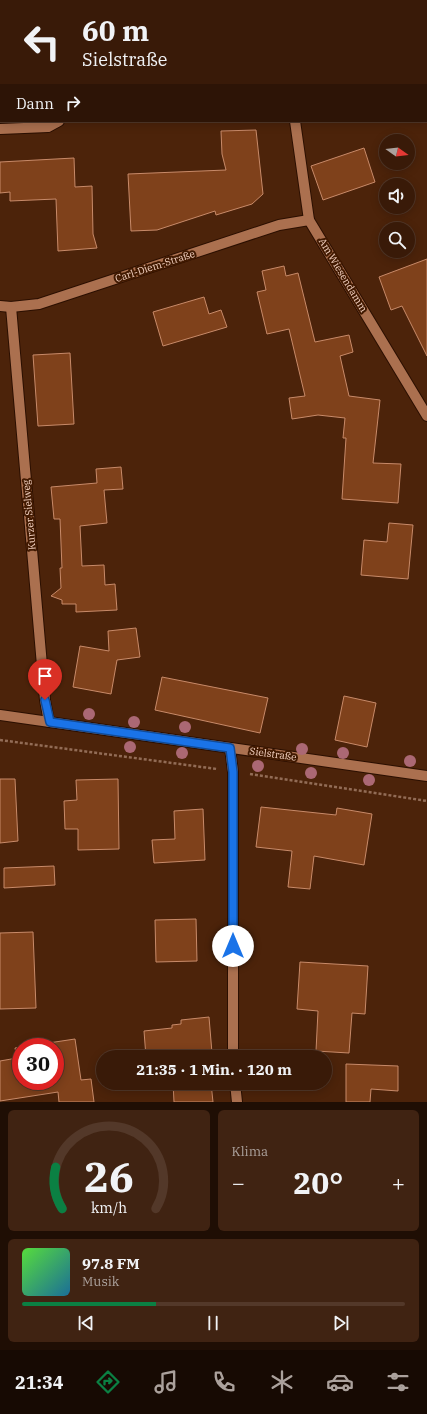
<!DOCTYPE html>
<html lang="de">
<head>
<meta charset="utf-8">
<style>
	:root { --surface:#391a08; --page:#402312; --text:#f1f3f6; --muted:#aba19c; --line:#533829; --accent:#0b8043 }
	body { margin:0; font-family:"IBM Plex Serif",serif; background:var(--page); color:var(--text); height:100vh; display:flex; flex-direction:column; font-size:15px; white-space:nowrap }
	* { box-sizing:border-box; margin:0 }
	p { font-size:13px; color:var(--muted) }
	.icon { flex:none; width:22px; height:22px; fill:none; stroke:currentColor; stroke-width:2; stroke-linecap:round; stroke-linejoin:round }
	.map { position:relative; height:1102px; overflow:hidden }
	.side { display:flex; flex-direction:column; gap:8px; padding:8px; background:#1f0e04; flex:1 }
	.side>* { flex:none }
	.hud { position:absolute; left:0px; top:0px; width:427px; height:122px; box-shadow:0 2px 10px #0003,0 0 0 1px var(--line); background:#391a08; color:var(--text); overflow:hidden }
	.needle { width:26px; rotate:104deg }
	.tools { position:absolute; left:379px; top:134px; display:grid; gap:8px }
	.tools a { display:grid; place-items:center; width:36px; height:36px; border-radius:50%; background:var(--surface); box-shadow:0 2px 10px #0003,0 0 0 1px var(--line); font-size:20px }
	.speed { position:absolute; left:12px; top:1038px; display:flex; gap:8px; font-size:20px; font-weight:700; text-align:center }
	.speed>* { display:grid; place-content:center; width:52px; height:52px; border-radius:50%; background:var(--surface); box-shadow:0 2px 10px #0003,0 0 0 1px var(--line); line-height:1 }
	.speed .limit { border:6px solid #d22; background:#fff; color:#111 }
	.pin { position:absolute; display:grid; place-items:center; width:34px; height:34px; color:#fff; margin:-41px -17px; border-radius:50% 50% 50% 0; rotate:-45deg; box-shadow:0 0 4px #0007 }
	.pin .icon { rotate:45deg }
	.me { position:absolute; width:44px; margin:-22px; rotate:0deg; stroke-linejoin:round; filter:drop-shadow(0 0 3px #0008) }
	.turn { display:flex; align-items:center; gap:14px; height:84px; padding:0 16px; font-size:18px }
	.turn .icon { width:52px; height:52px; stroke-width:2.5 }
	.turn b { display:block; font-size:28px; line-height:34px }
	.then { display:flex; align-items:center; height:38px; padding:0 16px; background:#0003; gap:8px; font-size:15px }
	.big { font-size:30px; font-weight:800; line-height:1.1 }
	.side .widget { flex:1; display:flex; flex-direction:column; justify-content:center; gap:6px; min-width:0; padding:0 14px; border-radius:6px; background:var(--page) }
	.side .dial { align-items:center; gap:0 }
	.dial svg { height:104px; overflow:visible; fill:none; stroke:var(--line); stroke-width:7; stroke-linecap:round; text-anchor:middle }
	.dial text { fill:var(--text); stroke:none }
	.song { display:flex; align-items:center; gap:12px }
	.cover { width:48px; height:48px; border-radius:6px; background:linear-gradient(135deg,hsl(110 70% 55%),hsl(200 70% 35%)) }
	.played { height:4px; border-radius:2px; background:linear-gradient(90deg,var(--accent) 35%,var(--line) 35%) }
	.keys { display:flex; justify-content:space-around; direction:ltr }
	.heat { display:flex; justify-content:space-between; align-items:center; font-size:22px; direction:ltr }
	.side .tiles { flex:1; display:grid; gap:8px; grid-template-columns:1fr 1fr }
	.widget:last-child { grid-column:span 2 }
	.trip { position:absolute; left:96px; top:1050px; width:236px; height:40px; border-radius:20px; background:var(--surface); box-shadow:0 2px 10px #0003,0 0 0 1px var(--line); font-weight:800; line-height:40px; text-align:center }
	.dock { display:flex; height:64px; justify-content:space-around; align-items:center; background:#170a03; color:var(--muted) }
	.dock .icon { width:28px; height:28px }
	.dock .active { color:var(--accent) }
	.dock b { font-size:18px; color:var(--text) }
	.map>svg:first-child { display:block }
	.building { fill:#7f411b; stroke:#c88a69; fill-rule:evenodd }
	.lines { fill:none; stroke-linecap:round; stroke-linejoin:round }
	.street-casing { stroke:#2b0f01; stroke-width:12 }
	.path { stroke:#926c56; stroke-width:2.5; stroke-dasharray:3 2; stroke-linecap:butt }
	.street { stroke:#ab704f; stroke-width:10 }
	.tree { fill:#ab6874 }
	.route-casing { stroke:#114b97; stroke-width:10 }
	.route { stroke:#1a73e8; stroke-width:7 }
	.labels { text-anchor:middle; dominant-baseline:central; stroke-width:4; stroke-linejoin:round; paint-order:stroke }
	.street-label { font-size:10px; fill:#f4d2c1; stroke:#411900 }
</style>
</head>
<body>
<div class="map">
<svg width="427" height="1102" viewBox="0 0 427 1102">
	<rect width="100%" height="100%" fill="#4c230a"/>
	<g class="building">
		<path d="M256,130L263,194L252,204L216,215L215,211L157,230L131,231L128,174L226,170L222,154L221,131Z"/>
		<path d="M364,148L375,182L323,200L311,166Z"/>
		<path d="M74,158L75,187L92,186L93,234L97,248L58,251L56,199L10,201V192L0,193V162Z"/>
		<path d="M427,259V356L402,306L391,310L379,277Z"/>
		<path d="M284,266L286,276L298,273L315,342L349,335L353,352L340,356L349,396L380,400L373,463L401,464L398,503L342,499L346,438H343L345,418L318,415L292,419L289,398L305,396L289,329L267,334L257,292L266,290L262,271Z"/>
		<path d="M204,297L209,314L221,310L227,327L163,346L153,312Z"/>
		<path d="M70,353L74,424L38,426L33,355Z"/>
		<path d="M121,467L123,489L104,490L107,523L80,526L82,566L104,565L105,585L115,584L117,610L76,612V604H62V600L51,596L61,588L60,568H62L60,519H54L51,487L97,483L96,469Z"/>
		<path d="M389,523L413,525L408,579L361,575L364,540L387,542Z"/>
		<path d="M136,628L140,657L117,660L111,694L73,687L80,646L109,651L108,631Z"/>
		<path d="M162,677L268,698L260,733L155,710Z"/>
		<path d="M344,696L376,703L367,747L335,740Z"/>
		<path d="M0,779H15L18,841L0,843Z"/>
		<path d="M118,779L119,849L78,850V829H65L64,801L77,800L76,780Z"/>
		<path d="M261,807L336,815L337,808L372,814L364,865L314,856L310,889L288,887L292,851L256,847Z"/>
		<path d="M203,809L205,860L154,863L152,840L175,839L174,811Z"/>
		<path d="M54,866L55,885L4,888V868Z"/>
		<path d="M196,919L197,961L156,962L155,920Z"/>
		<path d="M33,932L36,1008L0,1009V933Z"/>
		<path d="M300,962L368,966L365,1014L352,1013L349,1053L316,1051L318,1011L297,1009Z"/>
		<path d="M209,1017L212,1053H209V1057H146L144,1031L172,1028V1025L181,1024V1020Z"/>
		<path d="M75,1039L81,1080L91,1079L94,1102H59L58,1092L0,1101V1061L17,1058L15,1048ZM21,1047H55V1081H21Z"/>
		<path d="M346,1064L398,1066V1091L371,1089L370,1102H346Z"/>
		<path d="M173,1083H211L213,1102H174Z"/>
	</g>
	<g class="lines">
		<defs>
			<g id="street">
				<path d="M63,0V1"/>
				<path d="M275,0V1"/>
				<path d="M426,13H427"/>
				<path d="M295,121L309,220L427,416"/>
				<path d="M0,129L48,127L59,121"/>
				<path d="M0,306L11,307L39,304L279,225L309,220"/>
				<path d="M11,307L45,700L49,722"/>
				<path d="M0,715L427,776"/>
				<path d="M230,748L233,772V1057"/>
				<path d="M235,1083L237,1102"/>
			</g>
		</defs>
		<use href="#street" class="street-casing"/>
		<g class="path">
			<path d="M0,740L217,769"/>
			<path d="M250,774L427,801"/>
		</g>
		<use href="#street" class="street"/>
	</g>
	<g class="tree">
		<circle cx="89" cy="714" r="6"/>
		<circle cx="134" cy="722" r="6"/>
		<circle cx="185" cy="727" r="6"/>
		<circle cx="130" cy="747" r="6"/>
		<circle cx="302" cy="749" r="6"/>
		<circle cx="182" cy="753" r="6"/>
		<circle cx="343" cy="753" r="6"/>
		<circle cx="410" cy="761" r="6"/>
		<circle cx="258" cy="766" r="6"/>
		<circle cx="311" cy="773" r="6"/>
		<circle cx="369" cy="780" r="6"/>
	</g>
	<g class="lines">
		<defs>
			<path id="route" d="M45,700L50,722L230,748L233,772V946"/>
		</defs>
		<use href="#route" class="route-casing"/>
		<use href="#route" class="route"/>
	</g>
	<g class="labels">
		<g class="street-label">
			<text transform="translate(155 266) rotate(-18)">Carl-Diem-Straße</text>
			<text transform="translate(343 275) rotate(59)">Am Wiesendamm</text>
			<text transform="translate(29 515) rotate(-95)">Kurzer Sielweg</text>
			<text transform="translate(273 754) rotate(8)">Sielstraße</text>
		</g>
	</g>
</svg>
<div class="tools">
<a><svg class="needle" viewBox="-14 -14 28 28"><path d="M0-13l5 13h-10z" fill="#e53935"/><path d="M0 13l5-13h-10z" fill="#aba19c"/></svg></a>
<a><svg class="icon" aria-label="sound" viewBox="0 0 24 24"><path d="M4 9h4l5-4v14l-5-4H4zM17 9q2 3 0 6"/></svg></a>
<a><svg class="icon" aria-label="search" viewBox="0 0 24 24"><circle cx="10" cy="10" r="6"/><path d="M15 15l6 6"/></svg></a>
</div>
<div class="speed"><div class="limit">30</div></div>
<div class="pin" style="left:45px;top:700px;background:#d93025"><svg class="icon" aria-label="arrive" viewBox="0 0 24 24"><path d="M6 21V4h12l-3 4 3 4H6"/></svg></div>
<svg class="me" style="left:233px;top:946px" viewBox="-20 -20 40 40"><circle r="19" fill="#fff"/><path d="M0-13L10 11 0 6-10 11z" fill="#1a73e8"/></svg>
<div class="trip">21:35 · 1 Min. · 120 m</div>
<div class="hud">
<div class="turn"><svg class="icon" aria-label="left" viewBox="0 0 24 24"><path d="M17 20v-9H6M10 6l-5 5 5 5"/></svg><div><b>60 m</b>Sielstraße</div></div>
<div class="then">Dann<svg class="icon" aria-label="right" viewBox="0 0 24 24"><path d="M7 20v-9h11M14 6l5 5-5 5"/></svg></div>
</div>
</div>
<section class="side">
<div class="tiles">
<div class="widget dial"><svg viewBox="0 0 100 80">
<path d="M14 69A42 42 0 1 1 86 69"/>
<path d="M14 69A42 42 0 0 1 9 37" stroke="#0b8043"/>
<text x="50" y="56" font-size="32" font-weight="700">26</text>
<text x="50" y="72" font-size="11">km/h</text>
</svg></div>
<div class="widget"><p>Klima</p>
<div class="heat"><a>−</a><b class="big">20°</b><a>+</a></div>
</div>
<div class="widget">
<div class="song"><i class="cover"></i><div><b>97.8 FM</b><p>Musik</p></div></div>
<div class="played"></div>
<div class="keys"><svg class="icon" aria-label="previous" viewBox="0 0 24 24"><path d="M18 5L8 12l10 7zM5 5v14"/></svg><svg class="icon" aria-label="pause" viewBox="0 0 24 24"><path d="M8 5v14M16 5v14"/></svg><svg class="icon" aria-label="next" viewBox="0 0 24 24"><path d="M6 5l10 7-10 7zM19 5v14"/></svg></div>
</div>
</div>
</section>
<nav class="dock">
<b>21:34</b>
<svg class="icon active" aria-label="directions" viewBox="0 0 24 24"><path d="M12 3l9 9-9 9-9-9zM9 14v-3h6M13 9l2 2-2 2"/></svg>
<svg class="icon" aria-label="music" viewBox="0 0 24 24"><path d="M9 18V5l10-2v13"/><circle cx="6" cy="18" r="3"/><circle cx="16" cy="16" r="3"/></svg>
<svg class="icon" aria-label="phone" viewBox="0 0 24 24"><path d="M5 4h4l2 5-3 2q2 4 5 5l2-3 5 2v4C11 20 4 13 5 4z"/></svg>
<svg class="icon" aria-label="climate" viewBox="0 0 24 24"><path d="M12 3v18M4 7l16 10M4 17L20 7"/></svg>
<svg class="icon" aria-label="car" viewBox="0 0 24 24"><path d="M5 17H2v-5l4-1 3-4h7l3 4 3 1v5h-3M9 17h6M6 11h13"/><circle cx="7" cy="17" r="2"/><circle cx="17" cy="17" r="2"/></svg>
<svg class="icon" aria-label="filters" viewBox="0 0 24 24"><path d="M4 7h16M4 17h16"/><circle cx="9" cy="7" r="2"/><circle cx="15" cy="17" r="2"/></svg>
</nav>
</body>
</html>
